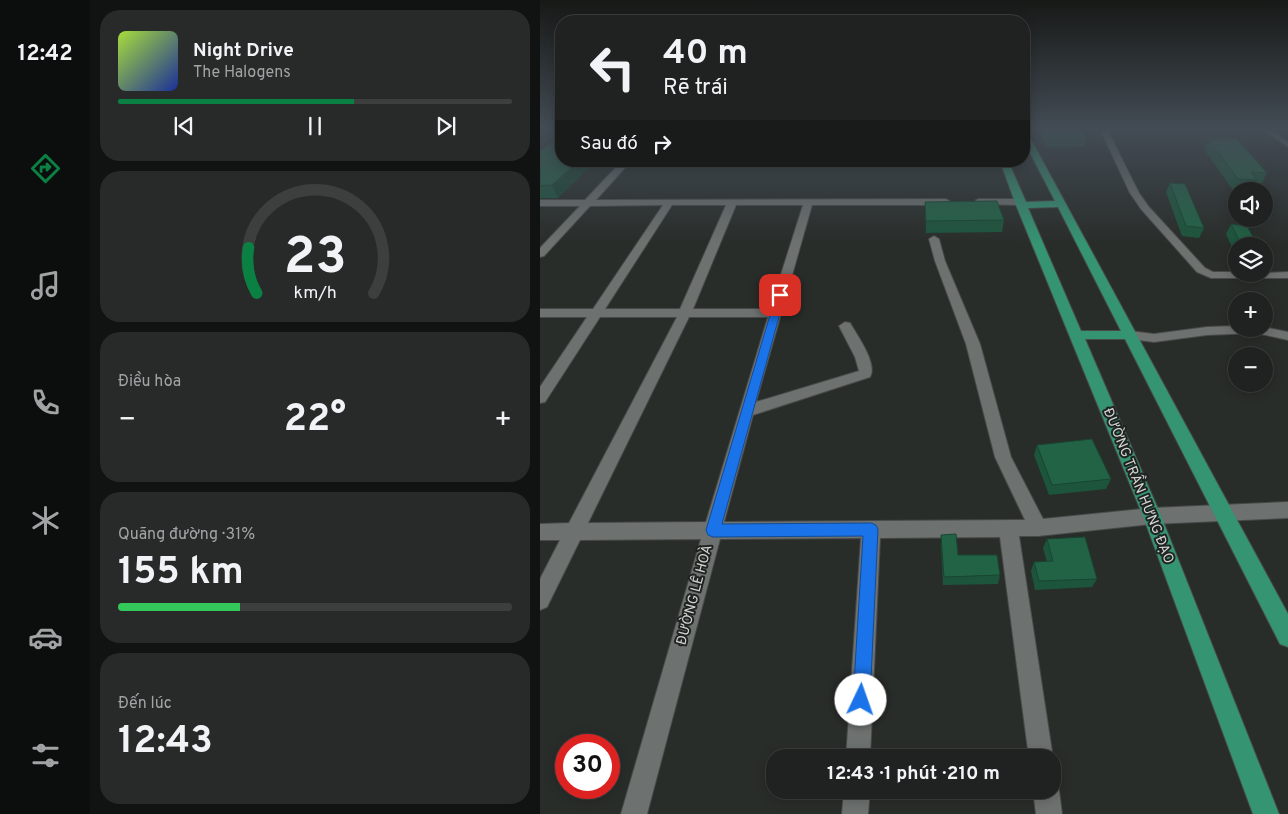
<!DOCTYPE html>
<html lang="vi">
<head>
<meta charset="utf-8">
<style>
	:root { --surface:#1f2220; --page:#272a29; --text:#f1f3f6; --muted:#a1a4a5; --line:#3c3f3e; --accent:#0b8043 }
	body { margin:0; font-family:Overpass,sans-serif; background:var(--page); color:var(--text); height:100vh; display:flex; flex-direction:column; font-size:19px; white-space:nowrap }
	* { box-sizing:border-box; margin:0 }
	p { font-size:16px; color:var(--muted) }
	.icon { flex:none; width:28px; height:28px; fill:none; stroke:currentColor; stroke-width:2; stroke-linecap:round; stroke-linejoin:round }
	.map { position:relative; flex:1; overflow:hidden }
	.drawer { display:flex; flex-direction:column; gap:10px; padding:10px; background:#111312; width:450px }
	.drawer>* { flex:none }
	.hud { position:absolute; left:15px; top:15px; width:475px; height:152px; border-radius:20px; box-shadow:0 2px 12px #0003,0 0 0 1px var(--line); background:#1f2220; color:var(--text); overflow:hidden }
	.fabs { position:absolute; left:688px; top:182px; display:grid; gap:10px }
	.fabs a { display:grid; place-items:center; width:45px; height:45px; border-radius:50%; background:var(--surface); box-shadow:0 2px 12px #0003,0 0 0 1px var(--line); font-size:25px }
	.speed { position:absolute; left:15px; top:734px; display:flex; gap:10px; font-size:25px; font-weight:700; text-align:center }
	.speed>* { display:grid; place-content:center; width:65px; height:65px; border-radius:50%; background:var(--surface); box-shadow:0 2px 12px #0003,0 0 0 1px var(--line); line-height:1 }
	.speed .limit { border:8px solid #d22; background:#fff; color:#111 }
	.pin { position:absolute; display:grid; place-items:center; width:42px; height:42px; color:#fff; margin:-21px; border-radius:10px; box-shadow:0 2px 8px #0006 }
	.me { position:absolute; width:55px; margin:-28px; rotate:3deg; stroke-linejoin:round; filter:drop-shadow(0 0 4px #0008) }
	.turn { display:flex; align-items:center; gap:18px; height:105px; padding:0 25px; font-size:22px }
	.turn .icon { width:65px; height:65px; stroke-width:2.5 }
	.turn b { display:block; font-size:35px; line-height:42px }
	.then { display:flex; align-items:center; height:48px; padding:0 25px; background:#0003; gap:10px; font-size:19px }
	.big { font-size:38px; font-weight:700; line-height:1.1 }
	.drawer .card { flex:1; display:flex; flex-direction:column; justify-content:center; gap:8px; min-width:0; padding:0 18px; border-radius:20px; background:var(--page) }
	.drawer .dial { align-items:center; gap:0 }
	.dial svg { height:130px; overflow:visible; fill:none; stroke:var(--line); stroke-width:7; stroke-linecap:round; text-anchor:middle }
	.dial text { fill:var(--text); stroke:none }
	.song { display:flex; align-items:center; gap:15px }
	.cover { width:60px; height:60px; border-radius:8px; background:linear-gradient(135deg,hsl(80 70% 55%),hsl(230 70% 35%)) }
	.played { height:5px; border-radius:2px; background:linear-gradient(90deg,var(--accent) 60%,var(--line) 60%) }
	.keys { display:flex; justify-content:space-around; direction:ltr }
	.heat { display:flex; justify-content:space-between; align-items:center; font-size:28px; direction:ltr }
	.charge { height:8px; border-radius:4px; background:linear-gradient(90deg,#34c759 31%,var(--line) 0) }
	.trip { position:absolute; left:226px; top:749px; width:295px; height:50px; border-radius:20px; background:var(--surface); box-shadow:0 2px 12px #0003,0 0 0 1px var(--line); font-weight:700; line-height:50px; text-align:center }
	main { display:flex; flex:1; min-height:0 }
	.tab-bar { display:flex; flex-direction:column; width:90px; justify-content:space-around; align-items:center; background:#0c0e0d; color:var(--muted) }
	.tab-bar .icon { width:35px; height:35px }
	.tab-bar .on { color:var(--accent) }
	.tab-bar b { font-size:22px; color:var(--text) }
	.map>svg:first-child { display:block }
	.lines { fill:none; stroke-linecap:round; stroke-linejoin:round }
	.minor-casing { stroke:#474a49; stroke-width:2 }
	.major-casing { stroke:#474a49; stroke-width:2 }
	.minor { fill:#6d716f; fill-rule:evenodd }
	.major { fill:#359472; fill-rule:evenodd }
	.wall { fill:#1d553c }
	.shaded-wall { fill:#184531 }
	.building { fill:#226346; stroke:#184531 }
	.route { fill:#1a73e8; stroke:#114b97 }
	.labels { text-anchor:middle; dominant-baseline:central; stroke-width:4; stroke-linejoin:round; paint-order:stroke }
	.street-label { font-size:14px; fill:#d2d4d3; stroke:#1f2321 }
</style>
</head>
<body>
<main>
<nav class="tab-bar">
<b>12:42</b>
<svg class="icon on" aria-label="directions" viewBox="0 0 24 24"><path d="M12 3l9 9-9 9-9-9zM9 14v-3h6M13 9l2 2-2 2"/></svg>
<svg class="icon" aria-label="music" viewBox="0 0 24 24"><path d="M9 18V5l10-2v13"/><circle cx="6" cy="18" r="3"/><circle cx="16" cy="16" r="3"/></svg>
<svg class="icon" aria-label="phone" viewBox="0 0 24 24"><path d="M5 4h4l2 5-3 2q2 4 5 5l2-3 5 2v4C11 20 4 13 5 4z"/></svg>
<svg class="icon" aria-label="climate" viewBox="0 0 24 24"><path d="M12 3v18M4 7l16 10M4 17L20 7"/></svg>
<svg class="icon" aria-label="car" viewBox="0 0 24 24"><path d="M5 17H2v-5l4-1 3-4h7l3 4 3 1v5h-3M9 17h6M6 11h13"/><circle cx="7" cy="17" r="2"/><circle cx="17" cy="17" r="2"/></svg>
<svg class="icon" aria-label="filters" viewBox="0 0 24 24"><path d="M4 7h16M4 17h16"/><circle cx="9" cy="7" r="2"/><circle cx="15" cy="17" r="2"/></svg>
</nav>
<section class="drawer">
<div class="card">
<div class="song"><i class="cover"></i><div><b>Night Drive</b><p>The Halogens</p></div></div>
<div class="played"></div>
<div class="keys"><svg class="icon" aria-label="previous" viewBox="0 0 24 24"><path d="M18 5L8 12l10 7zM5 5v14"/></svg><svg class="icon" aria-label="pause" viewBox="0 0 24 24"><path d="M8 5v14M16 5v14"/></svg><svg class="icon" aria-label="next" viewBox="0 0 24 24"><path d="M6 5l10 7-10 7zM19 5v14"/></svg></div>
</div>
<div class="card dial"><svg viewBox="0 0 100 80">
<path d="M14 69A42 42 0 1 1 86 69"/>
<path d="M14 69A42 42 0 0 1 9 41" stroke="#0b8043"/>
<text x="50" y="56" font-size="32" font-weight="700">23</text>
<text x="50" y="72" font-size="11">km/h</text>
</svg></div>
<div class="card"><p>Điều hòa</p>
<div class="heat"><a>−</a><b class="big">22°</b><a>+</a></div>
</div>
<div class="card"><p>Quãng đường · 31%</p><b class="big">155 km</b><div class="charge"></div></div>
<div class="card"><p>Đến lúc</p><b class="big">12:43</b></div>
</section>
<div class="map">
<svg width="748" height="814" viewBox="0 0 748 814">
	<rect width="100%" height="100%" fill="#292d2a"/>
	<g class="lines">
		<defs>
			<g id="minor">
				<path d="M560,129H567L599,193L609,207L665,268L673,272H696V274L748,272V278H671L657,272L601,209L590,193Z"/>
				<path d="M722,129H730L748,142V147Z"/>
				<path d="M82,161H91L56,200L406,199L411,202L406,205H272L216,402L319,371L315,357L299,326L305,322L310,323C317,335 338,364 330,377L213,415L184,522L485,520L455,457L426,344L395,261L389,239L394,236L399,239L405,261L440,344L471,457L503,519L612,508L748,502V518L612,524L498,536H479L513,758L512,760V758H489L460,537L340,538L330,758H306L321,538L180,539L107,814H81L161,539L40,540L7,607L0,610V579L20,540H0V524L29,523L137,317H60L5,402L0,403V387L47,317H0V309H53L123,205L50,206L4,256L0,257V248L40,206H0V200H45ZM132,205H186L140,309H65ZM196,205H263L230,309H153ZM149,317H228L166,522L48,523Z"/>
				<path d="M439,199H480L485,202L480,205L436,204V200Z"/>
				<path d="M696,326V329H724V327L748,332V340L716,333L667,335L614,342L590,339L584,335L590,331L614,334L667,327Z"/>
				<path d="M512,780L515,781L519,790L522,814H496L493,790H512Z"/>
				<path d="M304,790H330L328,814H302Z"/>
			</g>
			<path id="major" d="M484,132L488,134L748,614V647L740,644L585,339H545L621,516L739,814H713L603,516L476,205L460,161H468L486,202L515,201L484,141ZM518,207L581,331H541L488,208Z"/>
		</defs>
		<use href="#minor" class="minor-casing"/>
		<use href="#major" class="major-casing"/>
		<use href="#minor" class="minor"/>
		<use href="#major" class="major"/>
	</g>
	<g class="wall">
		<path d="M498,129H539L546,138L544,146L507,147Z"/>
		<path d="M668,139L727,173L722,183H716L712,191L693,190L664,149Z"/>
		<path d="M0,151L21,161H61L55,166H51L18,198H0Z"/>
		<path d="M630,183L664,228L659,238L642,236L626,192Z"/>
		<path d="M385,202L464,220L462,232L386,233Z"/>
		<path d="M691,224L718,246H696V256L686,234Z"/>
		<path d="M497,445L571,479L566,489L509,495L494,455Z"/>
		<path d="M401,535L418,555L460,575L458,584L403,585L401,544Z"/>
		<path d="M507,539L557,579L552,587L495,590L491,571L494,562H507L503,548Z"/>
	</g>
	<g class="shaded-wall">
		<path d="M39,161H49L51,166L18,198L12,185Z"/>
		<path d="M53,161H61L55,166Z"/>
	</g>
	<g class="building">
		<path d="M503,129H539L546,138L509,139Z"/>
		<path d="M668,139H697L727,173L711,172L717,180L698,179Z"/>
		<path d="M14,140H21V161H39L12,185L0,186V151Z"/>
		<path d="M630,183L645,184L664,228L646,226Z"/>
		<path d="M457,201L464,220L386,221L385,202Z"/>
		<path d="M691,224L707,226L718,246H702Z"/>
		<path d="M552,439L571,479L512,485L497,445Z"/>
		<path d="M416,534L418,555H457L460,575L404,577L401,535Z"/>
		<path d="M545,537L557,579L499,581L494,562L513,561L507,539Z"/>
	</g>
	<linearGradient id="sky" x2="0" y2="1"><stop stop-color="#171917"/><stop offset="0.53" stop-color="#434c55"/><stop offset="1" stop-color="#434c55" stop-opacity="0"/></linearGradient>
	<rect width="748" height="243" fill="url(#sky)"/>
	<path class="route" d="M240,292L245,295L182,524L331,523L336,525L338,529L330,700L328,707L321,709L315,707L313,700L323,536L173,537L168,535L166,530L236,295Z"/>
	<g class="labels">
		<g class="street-label">
			<text transform="translate(598 486) rotate(68)">ĐƯỜNG TRẦN HƯNG ĐẠO</text>
			<text transform="translate(155 595) rotate(-75)">ĐƯỜNG LÊ HOÀ</text>
		</g>
	</g>
</svg>
<div class="fabs">
<a><svg class="icon" aria-label="sound" viewBox="0 0 24 24"><path d="M4 9h4l5-4v14l-5-4H4zM17 9q2 3 0 6"/></svg></a>
<a><svg class="icon" aria-label="layers" viewBox="0 0 24 24"><path d="M12 4l9 5-9 5-9-5zM3 14l9 5 9-5"/></svg></a>
<a>+</a>
<a>−</a>
</div>
<div class="speed"><div class="limit">30</div></div>
<div class="pin" style="left:240px;top:295px;background:#d93025"><svg class="icon" aria-label="arrive" viewBox="0 0 24 24"><path d="M6 21V4h12l-3 4 3 4H6"/></svg></div>
<svg class="me" style="left:321px;top:700px" viewBox="-20 -20 40 40"><circle r="19" fill="#fff"/><path d="M0-13L10 11 0 6-10 11z" fill="#1a73e8"/></svg>
<div class="trip">12:43 · 1 phút · 210 m</div>
<div class="hud">
<div class="turn"><svg class="icon" aria-label="left" viewBox="0 0 24 24"><path d="M17 20v-9H6M10 6l-5 5 5 5"/></svg><div><b>40 m</b>Rẽ trái</div></div>
<div class="then">Sau đó<svg class="icon" aria-label="right" viewBox="0 0 24 24"><path d="M7 20v-9h11M14 6l5 5-5 5"/></svg></div>
</div>
</div>
</main>
</body>
</html>
